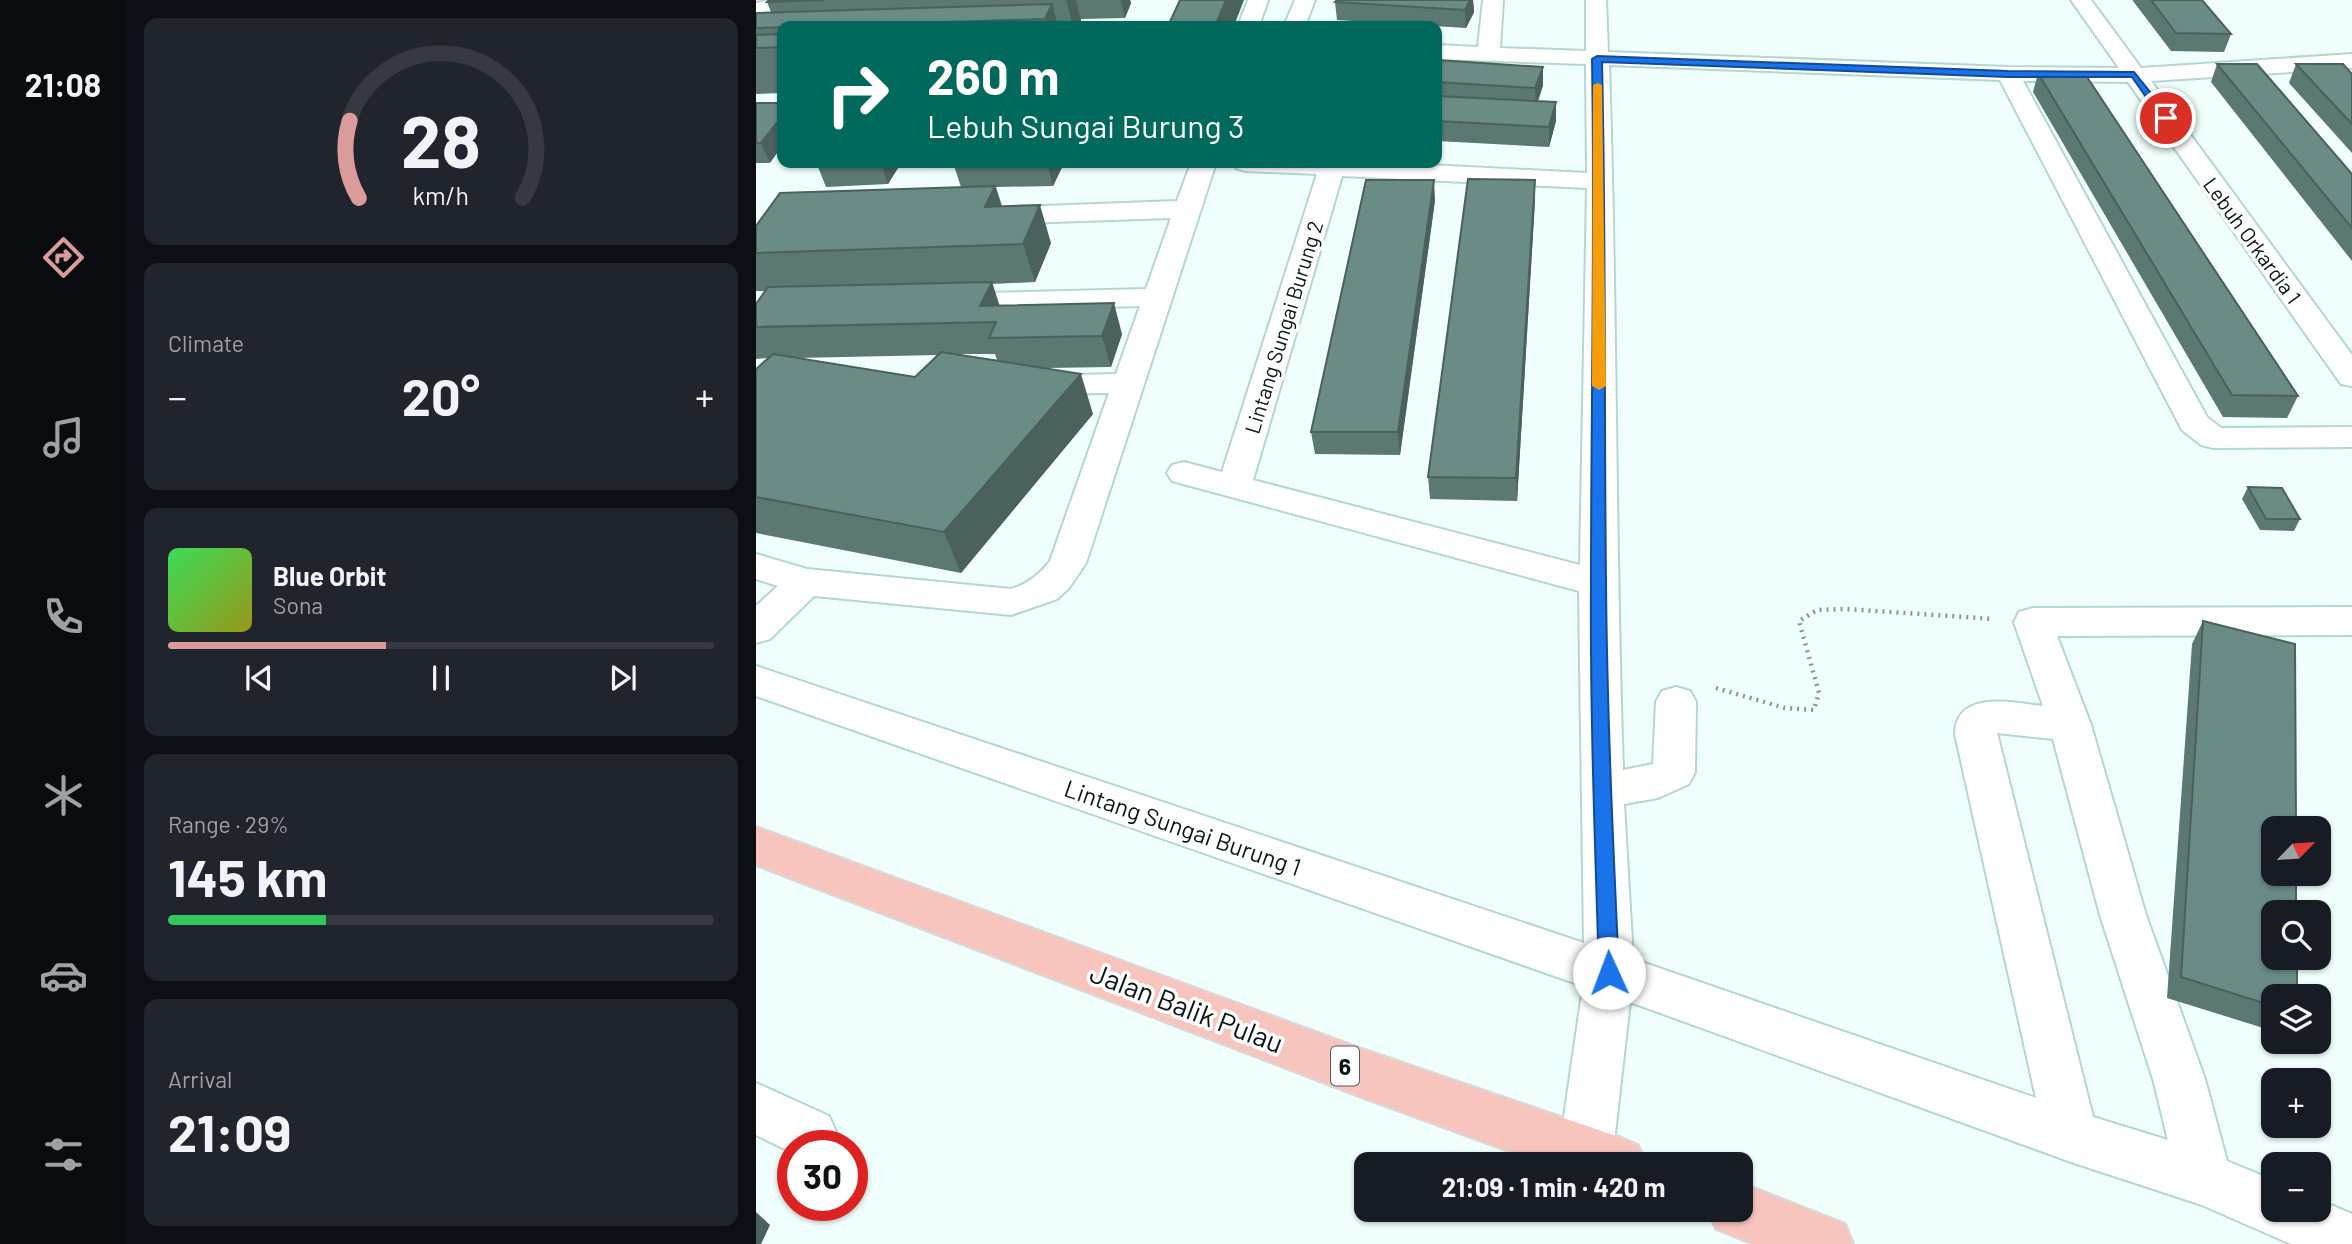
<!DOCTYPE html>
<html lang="en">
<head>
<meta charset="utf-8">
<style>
	:root { --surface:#171b24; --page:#20242c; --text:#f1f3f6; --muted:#9ea1a6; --line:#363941; --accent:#da9b9a }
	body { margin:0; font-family:Barlow,sans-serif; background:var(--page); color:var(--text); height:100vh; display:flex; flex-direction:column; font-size:26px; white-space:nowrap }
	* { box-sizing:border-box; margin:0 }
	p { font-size:23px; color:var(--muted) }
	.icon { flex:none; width:38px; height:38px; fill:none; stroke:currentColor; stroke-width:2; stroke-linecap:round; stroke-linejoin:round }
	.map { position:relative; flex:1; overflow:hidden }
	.side { display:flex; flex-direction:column; gap:18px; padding:18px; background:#0d0f14; width:630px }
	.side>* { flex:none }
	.hud { position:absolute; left:21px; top:21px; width:665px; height:147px; border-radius:14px; box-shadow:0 2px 5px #0004; background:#00695c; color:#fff; overflow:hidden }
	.needle { width:46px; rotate:65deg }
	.controls { position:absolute; left:1505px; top:816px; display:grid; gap:14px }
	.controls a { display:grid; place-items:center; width:70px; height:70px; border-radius:14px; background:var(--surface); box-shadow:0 2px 5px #0004; font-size:35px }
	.speed { position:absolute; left:21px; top:1130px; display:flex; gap:14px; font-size:35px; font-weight:700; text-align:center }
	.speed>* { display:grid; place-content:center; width:91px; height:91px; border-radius:50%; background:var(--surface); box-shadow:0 2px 5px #0004; line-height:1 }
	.speed .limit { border:10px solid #d22; background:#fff; color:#111 }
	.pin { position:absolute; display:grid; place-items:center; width:60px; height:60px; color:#fff; margin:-30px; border:4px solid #fff; border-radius:50%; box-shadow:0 2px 7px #0007 }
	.me { position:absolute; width:77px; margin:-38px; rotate:358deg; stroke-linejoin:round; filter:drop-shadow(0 0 5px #0008) }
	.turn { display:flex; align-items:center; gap:24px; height:147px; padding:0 35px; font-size:32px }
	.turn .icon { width:91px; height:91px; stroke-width:2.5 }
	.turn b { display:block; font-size:49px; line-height:60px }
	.big { font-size:52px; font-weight:700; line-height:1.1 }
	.side .tile { flex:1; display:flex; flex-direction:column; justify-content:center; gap:10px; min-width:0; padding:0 24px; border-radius:14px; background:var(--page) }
	.side .dial { align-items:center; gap:0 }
	.dial svg { height:182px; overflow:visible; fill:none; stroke:var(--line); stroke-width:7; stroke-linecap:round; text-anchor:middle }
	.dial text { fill:var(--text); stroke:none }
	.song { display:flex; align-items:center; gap:21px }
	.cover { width:84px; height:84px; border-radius:10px; background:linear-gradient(135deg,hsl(130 70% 55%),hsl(60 70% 35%)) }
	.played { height:7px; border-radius:4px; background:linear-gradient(90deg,var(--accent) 40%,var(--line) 40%) }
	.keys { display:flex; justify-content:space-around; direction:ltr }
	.heat { display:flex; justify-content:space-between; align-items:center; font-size:38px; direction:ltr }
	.charge { height:10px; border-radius:5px; background:linear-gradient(90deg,#34c759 29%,var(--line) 0) }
	.trip { position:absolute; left:598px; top:1152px; width:399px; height:70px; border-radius:14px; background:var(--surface); box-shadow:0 2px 5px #0004; font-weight:700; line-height:70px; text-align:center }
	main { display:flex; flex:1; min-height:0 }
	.tab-bar { display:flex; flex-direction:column; width:126px; justify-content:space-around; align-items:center; background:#090b0e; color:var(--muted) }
	.tab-bar .icon { width:49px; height:49px }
	.tab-bar .on { color:var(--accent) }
	.tab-bar b { font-size:32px; color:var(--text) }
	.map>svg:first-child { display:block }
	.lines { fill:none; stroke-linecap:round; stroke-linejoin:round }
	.minor-casing { stroke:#b4d7d1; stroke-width:4 }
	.major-casing { stroke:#d7dad9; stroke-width:4 }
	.path { stroke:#8a9996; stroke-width:4.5; stroke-dasharray:2 5; stroke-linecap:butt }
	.minor { fill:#fff; fill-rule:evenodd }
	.major { fill:#f7c5be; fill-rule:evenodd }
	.wall { fill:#5b7873; fill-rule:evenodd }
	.shaded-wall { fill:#4a615e }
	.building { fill:#6a8b86; stroke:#4a615e; stroke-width:2 }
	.route { fill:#1a73e8; stroke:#114b97; stroke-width:2 }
	.slow { fill:#f59e0b }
	.labels { text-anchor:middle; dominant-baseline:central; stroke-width:7; stroke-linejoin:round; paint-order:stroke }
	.far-street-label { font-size:21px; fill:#081513; stroke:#fff }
	.shield { fill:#fff; stroke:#525b5a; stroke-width:2 }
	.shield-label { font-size:23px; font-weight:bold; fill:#081513 }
	.street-label { font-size:24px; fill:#081513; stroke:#fff }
	.near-street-label { font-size:28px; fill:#081513; stroke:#fff }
</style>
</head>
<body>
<main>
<nav class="tab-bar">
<b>21:08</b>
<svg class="icon on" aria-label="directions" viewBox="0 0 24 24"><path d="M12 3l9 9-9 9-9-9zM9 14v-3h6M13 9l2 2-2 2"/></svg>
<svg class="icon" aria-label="music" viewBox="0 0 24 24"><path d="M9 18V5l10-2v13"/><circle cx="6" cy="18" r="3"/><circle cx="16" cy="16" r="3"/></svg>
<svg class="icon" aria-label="phone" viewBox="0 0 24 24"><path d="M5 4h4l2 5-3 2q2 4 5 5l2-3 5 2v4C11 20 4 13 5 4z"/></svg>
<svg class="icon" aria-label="climate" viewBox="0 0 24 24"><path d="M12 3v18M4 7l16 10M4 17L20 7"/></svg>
<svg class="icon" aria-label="car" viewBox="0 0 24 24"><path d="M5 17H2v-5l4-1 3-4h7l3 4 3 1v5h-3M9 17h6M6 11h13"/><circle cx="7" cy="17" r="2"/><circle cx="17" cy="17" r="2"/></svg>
<svg class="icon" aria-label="filters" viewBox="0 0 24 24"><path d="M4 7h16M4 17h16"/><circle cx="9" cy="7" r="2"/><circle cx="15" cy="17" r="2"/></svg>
</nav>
<section class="side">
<div class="tile dial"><svg viewBox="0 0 100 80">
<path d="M14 69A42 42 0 1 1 86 69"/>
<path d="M14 69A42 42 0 0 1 10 35" stroke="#da9b9a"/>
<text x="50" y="56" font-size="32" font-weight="700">28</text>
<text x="50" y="72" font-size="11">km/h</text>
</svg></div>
<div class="tile"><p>Climate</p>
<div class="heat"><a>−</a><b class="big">20°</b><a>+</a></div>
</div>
<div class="tile">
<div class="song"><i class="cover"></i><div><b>Blue Orbit</b><p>Sona</p></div></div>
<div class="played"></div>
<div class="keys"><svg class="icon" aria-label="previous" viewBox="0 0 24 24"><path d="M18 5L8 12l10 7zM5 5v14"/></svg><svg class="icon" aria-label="pause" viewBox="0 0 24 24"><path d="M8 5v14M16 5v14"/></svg><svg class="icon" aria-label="next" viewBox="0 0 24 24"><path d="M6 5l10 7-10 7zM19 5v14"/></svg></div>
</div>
<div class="tile"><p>Range · 29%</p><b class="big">145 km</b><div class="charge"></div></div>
<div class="tile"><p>Arrival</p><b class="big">21:09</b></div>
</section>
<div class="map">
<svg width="1596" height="1244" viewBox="0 0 1596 1244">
	<rect width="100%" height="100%" fill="#f0fffc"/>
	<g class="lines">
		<defs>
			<g id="minor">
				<path d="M13,0H73L75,3L72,7C49,13 24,10 0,15V3Z"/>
				<path d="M492,0H512L503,26H482Z"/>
				<path d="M539,0H559L549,26H528Z"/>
				<path d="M727,0H747L744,48L830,51V0H850L852,52L1252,67L1363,68L1315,0H1335L1385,68L1596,54V68L1395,81L1596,355V386L1585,384L1372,82L1267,81L1451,417L1465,428L1596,427V447L1457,448L1445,445L1426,430L1244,80L853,65C861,300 859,535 867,770L897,764L900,702L906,691L920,687L934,691L940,702L939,772L933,784L902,798L868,804L877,959L1280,1098L1199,734C1200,689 1258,703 1287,706L1258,622L1263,612L1277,608L1596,607V635L1301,636L1335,725L1390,915L1449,1079L1471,1161L1517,1180V1209H1563V1200L1596,1214V1244H1535L1446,1205L1315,1162L874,1002L857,1151L852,1164H808L803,1151L827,986L0,696V666L828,943L823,591L416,481L411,473L416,465L428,462L466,472L561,174L489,171L480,168L477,163H635L831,173L830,64L681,59V45L722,47ZM586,176L831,188L824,565L497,480ZM1241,733L1297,739L1344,915L1397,1079L1412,1140L1337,1117Z"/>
				<path d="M435,163H460L330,563L313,588L301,599L255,615L58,596L14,639L0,643V606L22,586L0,579V554L51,569L255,589C272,584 284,574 294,561L353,393L276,394L265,392L260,385L265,378L276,376L360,374L384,306L190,312L180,309L175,303L180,297L190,294L390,289L415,218L234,224L225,222L221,216L225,210L234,208L421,201Z"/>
				<path d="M0,1083L73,1116L81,1134L75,1146H37V1153L0,1135Z"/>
			</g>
			<g id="major">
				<path d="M0,827L603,1048L863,1137L882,1145L890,1164H788L603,1096L0,865Z"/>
				<path d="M985,1183L1089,1224L1097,1244H998L960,1229L952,1209H985Z"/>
			</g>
		</defs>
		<use href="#minor" class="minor-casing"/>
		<use href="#major" class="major-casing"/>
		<path class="path" d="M960,688L1029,708L1058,710L1063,693L1043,621L1061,610L1090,609L1238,619"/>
		<use href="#minor" class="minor"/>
		<use href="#major" class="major"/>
	</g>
	<g class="wall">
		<path d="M13,0H374L375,3L369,18L325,19V21L323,26H26V93L0,94V13L15,12L11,2Z"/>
		<path d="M581,0H717L718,12L710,28L581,20L579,2Z"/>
		<path d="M1377,0H1446L1475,34L1468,52L1415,51L1377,1Z"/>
		<path d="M681,60L787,85L782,101L800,102V121L793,147L681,141Z"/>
		<path d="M1461,64L1596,174V261L1455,82Z"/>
		<path d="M1540,64L1596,74V153L1533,83Z"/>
		<path d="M1282,73L1542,396L1531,418L1467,417L1277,92Z"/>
		<path d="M0,103L14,163H0Z"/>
		<path d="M65,163H145L132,184L70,187L62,167Z"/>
		<path d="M197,163H308L297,186L240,187L246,206L295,243L279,282L236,284L243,305L366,334L355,367L290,368L337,414L205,573L0,533V369L12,358L0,359V304L9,291H0V226L205,187ZM203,354H239L241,360ZM182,355L159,377L40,358Z"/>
		<path d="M779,180V200L761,501L674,499L672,477Z"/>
		<path d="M679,200L644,455L559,454L555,432Z"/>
		<path d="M1492,487L1544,519L1538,531L1504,530L1486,499Z"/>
		<path d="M1447,621L1517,996V1031L1411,998L1436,644Z"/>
	</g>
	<g class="shaded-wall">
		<path d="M310,0H320L325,21L323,26H317Z"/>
		<path d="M365,0H374L375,3L369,18Z"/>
		<path d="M470,0H488L478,26H459Z"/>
		<path d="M714,0H717L718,12L710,28L709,10Z"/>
		<path d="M296,4L302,26H291L289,19Z"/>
		<path d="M787,67V85L780,107L779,88Z"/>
		<path d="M800,102V121L793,147V127Z"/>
		<path d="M26,116V146L14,163L5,143Z"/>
		<path d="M126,163H145L132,184L125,164Z"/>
		<path d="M291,163H308L297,186Z"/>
		<path d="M678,180L679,200L644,455L642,432Z"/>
		<path d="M779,180V200L761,501L760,478Z"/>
		<path d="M239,186L251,223L229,207Z"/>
		<path d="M284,205L295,243L279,282L267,244Z"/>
		<path d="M236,282L246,313L224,306Z"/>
		<path d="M358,303L366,334L355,367L346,336Z"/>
		<path d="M325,374L337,414L205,573L188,532Z"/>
		<path d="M0,1212L14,1225L5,1244H0Z"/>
	</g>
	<g class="building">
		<path d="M13,0H69L11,2Z"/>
		<path d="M424,0H470L459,26H412Z"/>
		<path d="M581,0H714L709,10L579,2Z"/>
		<path d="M1395,0H1446L1475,34L1420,33Z"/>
		<path d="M296,4L289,19L0,28V13Z"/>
		<path d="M314,25V26H270Z"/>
		<path d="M26,34V47L0,48V35Z"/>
		<path d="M681,60L787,67L779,88L681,82Z"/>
		<path d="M1461,64H1501L1596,174V228Z"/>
		<path d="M1540,64H1587L1596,74V124Z"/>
		<path d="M1282,73L1329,74L1542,396L1476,395Z"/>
		<path d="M681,96L800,102L793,127L681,121Z"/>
		<path d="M0,103H26V116L5,143H0Z"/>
		<path d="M65,163H126L125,164L62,167Z"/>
		<path d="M712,179L779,180L760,478L672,477Z"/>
		<path d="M610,180H678L642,432H555Z"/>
		<path d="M239,186L229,207L284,205L267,244L0,253V226L24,193Z"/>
		<path d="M236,282L224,306L358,303L346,336L233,338L240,322L0,327V304L12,287Z"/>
		<path d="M185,352L325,374L188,532L0,497V369L17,354L159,377Z"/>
		<path d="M1492,487L1526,488L1544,519H1510Z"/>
		<path d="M1447,621L1539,644L1540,828H1517V873H1540V912H1517V957H1541V996H1517V1006L1425,977Z"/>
	</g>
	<path class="route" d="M841,56L1252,71L1378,72L1415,118L1406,120L1376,77H1252L846,62C850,235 848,408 850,581C851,712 857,842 863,973L860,979L853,982L846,979L843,973C839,843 834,712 835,582C835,408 839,233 836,59Z"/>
	<path class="slow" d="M842,83L846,85L850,386L843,390L836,386L837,85Z"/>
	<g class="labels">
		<g class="far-street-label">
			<text transform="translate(1497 240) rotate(54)">Lebuh Orkardia 1</text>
			<text transform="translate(527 327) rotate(-73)">Lintang Sungai Burung 2</text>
		</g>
		<rect class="shield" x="575" y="1046.5" width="28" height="39" rx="5"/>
		<g class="shield-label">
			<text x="589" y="1066">6</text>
		</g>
		<g class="street-label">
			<text transform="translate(427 827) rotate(19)">Lintang Sungai Burung 1</text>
		</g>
		<g class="near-street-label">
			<text transform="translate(431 1007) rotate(21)">Jalan Balik Pulau</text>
		</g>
	</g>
</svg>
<div class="controls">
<a><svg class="needle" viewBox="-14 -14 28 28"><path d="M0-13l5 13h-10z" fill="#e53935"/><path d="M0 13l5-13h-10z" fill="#9ea1a6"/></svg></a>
<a><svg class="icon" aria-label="search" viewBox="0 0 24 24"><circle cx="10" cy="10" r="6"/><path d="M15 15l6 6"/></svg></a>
<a><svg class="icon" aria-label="layers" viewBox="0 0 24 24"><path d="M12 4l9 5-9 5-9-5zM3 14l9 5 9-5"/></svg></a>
<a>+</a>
<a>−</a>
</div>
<div class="speed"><div class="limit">30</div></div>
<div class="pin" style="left:1410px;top:118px;background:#d93025"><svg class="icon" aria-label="arrive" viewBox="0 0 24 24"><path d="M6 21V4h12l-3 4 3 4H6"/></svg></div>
<svg class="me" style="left:853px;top:973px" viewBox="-20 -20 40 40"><circle r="19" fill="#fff"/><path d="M0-13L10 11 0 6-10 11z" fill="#1a73e8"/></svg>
<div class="trip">21:09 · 1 min · 420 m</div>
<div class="hud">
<div class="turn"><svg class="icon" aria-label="right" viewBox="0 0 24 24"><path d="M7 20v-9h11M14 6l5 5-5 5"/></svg><div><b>260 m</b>Lebuh Sungai Burung 3</div></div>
</div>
</div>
</main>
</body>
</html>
